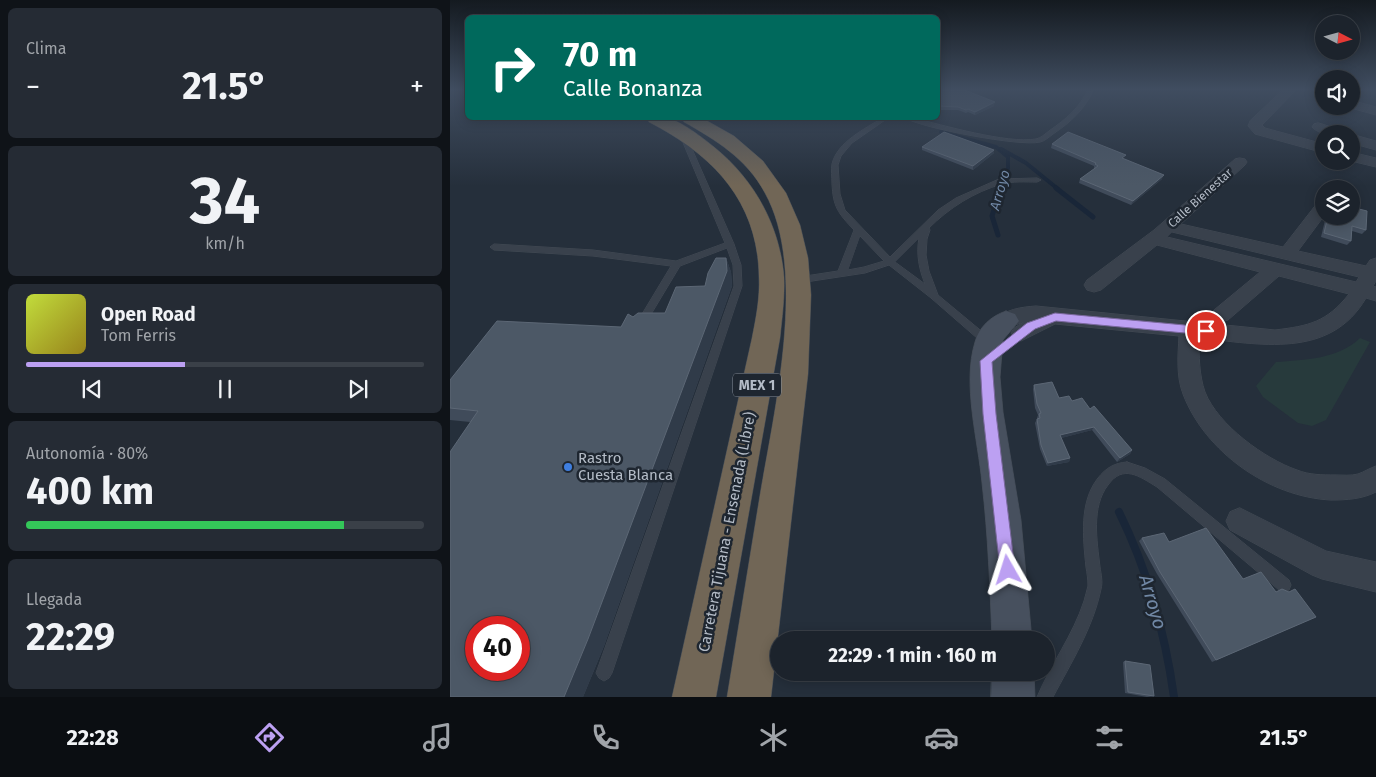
<!DOCTYPE html>
<html lang="es">
<head>
<meta charset="utf-8">
<style>
	:root { --surface:#1c232c; --page:#252b34; --text:#f1f3f6; --muted:#a0a4a9; --line:#3a4048; --accent:#bca0f2 }
	body { margin:0; font-family:"Fira Sans",sans-serif; background:var(--page); color:var(--text); height:100vh; display:flex; flex-direction:column; font-size:19px; white-space:nowrap }
	* { box-sizing:border-box; margin:0 }
	p { font-size:16px; color:var(--muted) }
	.icon { flex:none; width:28px; height:28px; fill:none; stroke:currentColor; stroke-width:2; stroke-linecap:round; stroke-linejoin:round }
	.map { position:relative; flex:1; overflow:hidden }
	.drawer { display:flex; flex-direction:column; gap:8px; padding:8px; background:#0f1318; width:450px }
	.drawer>* { flex:none }
	.top-card { position:absolute; left:15px; top:15px; width:475px; height:105px; border-radius:8px; box-shadow:0 2px 12px #0003,0 0 0 1px var(--line); background:#00695c; color:#fff; overflow:hidden }
	.needle { width:32px; rotate:96deg }
	.tools { position:absolute; left:865px; top:15px; display:grid; gap:10px }
	.tools a { display:grid; place-items:center; width:45px; height:45px; border-radius:50%; background:var(--surface); box-shadow:0 2px 12px #0003,0 0 0 1px var(--line); font-size:25px }
	.speed { position:absolute; left:15px; top:616px; display:flex; gap:10px; font-size:25px; font-weight:700; text-align:center }
	.speed>* { display:grid; place-content:center; width:65px; height:65px; border-radius:50%; background:var(--surface); box-shadow:0 2px 12px #0003,0 0 0 1px var(--line); line-height:1 }
	.speed .limit { border:8px solid #d22; background:#fff; color:#111 }
	.pin { position:absolute; display:grid; place-items:center; width:42px; height:42px; color:#fff; margin:-21px; border:2px solid #fff; border-radius:50%; box-shadow:0 1px 5px #0007 }
	.me { position:absolute; width:55px; margin:-28px; rotate:354deg; stroke-linejoin:round; filter:drop-shadow(0 0 4px #0008) }
	.turn { display:flex; align-items:center; gap:18px; height:105px; padding:0 15px; font-size:22px }
	.turn .icon { width:65px; height:65px; stroke-width:2.5 }
	.turn b { display:block; font-size:35px; line-height:42px }
	.big { font-size:38px; font-weight:700; line-height:1.1 }
	.drawer .widget { flex:1; display:flex; flex-direction:column; justify-content:center; gap:8px; min-width:0; padding:0 18px; border-radius:8px; background:var(--page) }
	.drawer .dial { align-items:center; gap:0 }
	.dial b { font-size:65px; line-height:1 }
	.song { display:flex; align-items:center; gap:15px }
	.cover { width:60px; height:60px; border-radius:8px; background:linear-gradient(135deg,hsl(70 70% 55%),hsl(50 70% 35%)) }
	.played { height:5px; border-radius:2px; background:linear-gradient(90deg,var(--accent) 40%,var(--line) 40%) }
	.keys { display:flex; justify-content:space-around; direction:ltr }
	.heat { display:flex; justify-content:space-between; align-items:center; font-size:28px; direction:ltr }
	.charge { height:8px; border-radius:4px; background:linear-gradient(90deg,#34c759 80%,var(--line) 0) }
	.trip { position:absolute; left:320px; top:631px; width:285px; height:50px; border-radius:25px; background:var(--surface); box-shadow:0 2px 12px #0003,0 0 0 1px var(--line); font-weight:700; line-height:50px; text-align:center }
	.menu { display:flex; height:80px; justify-content:space-around; align-items:center; background:#0b0e12; color:var(--muted) }
	.menu .icon { width:35px; height:35px }
	.menu .on { color:var(--accent) }
	.menu b { font-size:22px; color:var(--text) }
	main { display:flex; flex:1; min-height:0 }
	.map>svg:first-child { display:block }
	.green { fill:#273a3c }
	.lines { fill:none; stroke-linecap:round; stroke-linejoin:round }
	.stream-far2 { stroke:#192638; stroke-width:4 }
	.stream-far1 { stroke:#192638; stroke-width:5 }
	.stream { stroke:#192638; stroke-width:8 }
	.lane-casing { stroke:#424a54; stroke-width:1 }
	.street-casing { stroke:#424a54; stroke-width:1 }
	.secondary-casing { stroke:#424a54; stroke-width:1 }
	.highway-casing { stroke:#444c56; stroke-width:1 }
	.lane { fill:#39414c; fill-rule:evenodd }
	.street { fill:#39414c; fill-rule:evenodd }
	.secondary { fill:#47505e; fill-rule:evenodd }
	.highway { fill:#716656; fill-rule:evenodd }
	.wall { fill:#404b5a }
	.shaded-wall { fill:#303b49 }
	.building { fill:#4c5866; stroke:#5c6775; fill-rule:evenodd }
	.route { fill:#bca0f2; stroke:#7a689d }
	.shop-dot { fill:#3f7fe0; stroke:#1e2630; stroke-width:2 }
	.labels { text-anchor:middle; dominant-baseline:central; stroke-width:5; stroke-linejoin:round; paint-order:stroke }
	.far-street-label { font-size:12px; fill:#b4bcc7; stroke:#1e2630 }
	.far-water-label { font-size:14px; font-style:italic; fill:#7087a4; stroke:#1e2630 }
	.shield { fill:#1e2630; stroke:#878f9a; stroke-width:1 }
	.shield-label { font-size:14px; font-weight:bold; fill:#b4bcc7 }
	.poi-label { font-size:15px; fill:#b4bcc7; stroke:#1e2630; text-anchor:start }
	.street-label { font-size:15px; fill:#b4bcc7; stroke:#1e2630 }
	.near-water-label { font-size:19px; font-style:italic; fill:#7087a4; stroke:#1e2630 }
</style>
</head>
<body>
<main>
<section class="drawer">
<div class="widget"><p>Clima</p>
<div class="heat"><a>−</a><b class="big">21.5°</b><a>+</a></div>
</div>
<div class="widget dial"><b>34</b><p>km/h</p></div>
<div class="widget">
<div class="song"><i class="cover"></i><div><b>Open Road</b><p>Tom Ferris</p></div></div>
<div class="played"></div>
<div class="keys"><svg class="icon" aria-label="previous" viewBox="0 0 24 24"><path d="M18 5L8 12l10 7zM5 5v14"/></svg><svg class="icon" aria-label="pause" viewBox="0 0 24 24"><path d="M8 5v14M16 5v14"/></svg><svg class="icon" aria-label="next" viewBox="0 0 24 24"><path d="M6 5l10 7-10 7zM19 5v14"/></svg></div>
</div>
<div class="widget"><p>Autonomía · 80%</p><b class="big">400 km</b><div class="charge"></div></div>
<div class="widget"><p>Llegada</p><b class="big">22:29</b></div>
</section>
<div class="map">
<svg width="926" height="697" viewBox="0 0 926 697">
	<rect width="100%" height="100%" fill="#252f3b"/>
	<path class="green" d="M910,338L920,342L876,420L862,426L848,423L813,397L806,386L826,362C854,360 889,359 910,338Z"/>
	<g class="lines">
		<g class="stream-far2">
			<path d="M491,132L546,147L558,157V168L551,189"/>
			<path d="M551,149L576,163L608,189"/>
		</g>
		<g class="stream-far1">
			<path d="M606,188L643,217"/>
			<path d="M548,235L542,216L551,188"/>
		</g>
		<path class="stream" d="M669,512C698,571 715,632 724,697"/>
		<defs>
			<g id="lane">
				<path d="M638,89H644C635,109 621,122 603,134C599,137 595,141 590,142C571,147 472,128 455,118H463C493,125 557,144 586,139C591,138 595,134 599,131C616,119 630,108 638,89Z"/>
				<path d="M432,118H438L402,143L391,156L388,165L390,194L395,210L440,257L488,210L506,198L549,179L587,178L591,180L587,182C576,182 562,181 552,184C524,192 499,208 479,228L480,230L477,239L476,255L479,271L488,295L541,339L543,342L541,345H535L481,298L439,265L415,273L349,283L345,280L349,277L388,271L404,230C388,213 383,207 382,183C382,177 381,170 382,164C387,142 415,129 432,118ZM410,236L434,261L414,267L398,270ZM469,238C466,254 469,269 475,284L445,262Z"/>
				<path d="M230,132L235,133L284,244L291,265L292,286L162,673L159,678L154,681L149,678L146,673L284,286L283,265L277,248L230,266L194,326L191,328L186,324L221,266L143,256L44,250L40,247L44,244L143,250L226,261L275,243L229,133Z"/>
				<path d="M677,462L695,468L715,479L839,580L841,585L839,590L834,592L829,590L707,487C689,476 673,464 658,485C641,507 647,541 650,567C651,574 653,582 651,589C643,628 621,663 603,697H587C601,664 623,635 634,601C635,596 637,591 638,586C638,579 637,573 636,567C633,538 629,502 648,478C656,468 664,463 677,462Z"/>
			</g>
			<g id="street">
				<path d="M834,89H847L812,125L815,128L874,144V153L805,134L798,126L800,121Z"/>
				<path d="M901,100L926,107V115L897,107L901,106Z"/>
				<path d="M869,123L894,131L896,134C884,134 870,136 862,127L864,124Z"/>
				<path d="M901,134L926,141V150L901,143Z"/>
				<path d="M901,152L926,158V167L901,161Z"/>
				<path d="M790,158L795,159L797,162L795,165L731,224L833,247L868,202L874,200V216L848,251L916,266L920,260L926,258V281L923,286L926,287V301L916,298C880,360 809,344 749,338C749,356 749,375 755,392C768,425 815,459 847,470C859,475 873,475 885,475C893,475 901,476 908,474C914,472 920,468 926,466V492C912,499 897,500 881,500C819,497 755,452 733,394C726,376 728,355 729,336L605,324L571,341L564,338L561,333L564,328L574,322L556,328L549,326L546,321C553,309 573,307 586,306L825,330C859,326 877,322 899,294L829,276L778,320L771,322L764,320L761,315L764,310L810,272L707,245L651,290L644,292L637,290L634,285L637,280L704,230L785,159ZM722,232L909,277L906,282L717,237Z"/>
				<path d="M886,183L892,185L894,189H878L880,185Z"/>
				<path d="M790,508L876,551L926,562V592L872,579L862,575L780,530L776,521L780,512Z"/>
			</g>
			<g id="secondary">
				<path d="M556,311L565,314L569,321L553,340L550,377L553,412L571,520L582,640H542C540,588 538,535 532,483C528,440 512,384 525,342C529,327 541,316 556,311Z"/>
				<path d="M542,672H584L585,697H541Z"/>
			</g>
			<g id="highway">
				<path d="M197,118C203,118 210,117 216,118C230,120 253,138 264,147C304,179 330,226 334,277C335,298 332,318 330,338L266,697H222L302,338C306,318 310,298 309,277C308,201 263,155 199,122Z"/>
				<path d="M232,118H252L284,136L313,161L336,193L350,225L358,258L361,295L358,374L321,697H277C288,630 299,562 310,495C324,411 358,270 315,193C297,159 266,140 234,122Z"/>
			</g>
		</defs>
		<use href="#lane" class="lane-casing"/>
		<use href="#street" class="street-casing"/>
		<use href="#secondary" class="secondary-casing"/>
		<use href="#highway" class="highway-casing"/>
		<use href="#lane" class="lane"/>
		<use href="#street" class="street"/>
		<use href="#secondary" class="secondary"/>
		<use href="#highway" class="highway"/>
	</g>
	<g class="wall">
		<path d="M488,89L506,91L544,106L525,115L518,112L516,113L508,110H488Z"/>
		<path d="M602,144L674,159L712,179L681,205L629,183L630,179L645,169L644,168V166L601,148Z"/>
		<path d="M472,147L544,150V153L523,170L472,150Z"/>
		<path d="M876,216H901L916,230L912,234L902,231L901,241L897,245L871,237Z"/>
		<path d="M276,258L281,272L282,286L154,646L133,697H0L20,422L0,420V380L171,327L183,317L215,313L255,286Z"/>
		<path d="M584,385L609,398L622,401L640,409L682,450L680,454L667,462L642,430L611,438L620,458L619,462L597,466L590,449L585,423L587,419H588L587,418L588,415L585,408L583,389Z"/>
		<path d="M692,538L719,542L793,579L826,592L866,617L762,662L707,574L689,541Z"/>
		<path d="M675,661L704,696L697,697L675,693L673,662Z"/>
	</g>
	<g class="shaded-wall">
		<path d="M545,102L544,106L525,115V112Z"/>
		<path d="M544,150V153L523,170V166Z"/>
		<path d="M714,175L712,179L681,205L683,201Z"/>
		<path d="M276,258L281,272L282,286L154,646L133,697H114Z"/>
		<path d="M644,427L642,430L608,439L610,435Z"/>
		<path d="M682,450L680,454L667,462L670,458Z"/>
		<path d="M620,458L619,462L597,466L598,463Z"/>
	</g>
	<g class="building">
		<path d="M488,89H500L506,91L512,89L545,102L525,112L518,109L516,110L508,107L488,106Z"/>
		<path d="M494,132L544,150L523,166L472,147Z"/>
		<path d="M618,132L676,155L672,158L714,175L683,201L630,179L648,166L645,164L646,163L602,144Z"/>
		<path d="M901,207L917,211L916,230L902,226L901,241L874,233L878,216H901Z"/>
		<path d="M266,258H276L277,271L138,639L114,697H0V452L28,411L0,408V380L47,321L171,327L178,314L183,317L188,313H215L226,287L255,286L258,273ZM26,628H69V670H26Z"/>
		<path d="M602,382L609,398L619,396L622,401L632,398L640,409L644,406L682,450L670,458L644,427L610,435L620,458L598,463L591,445L587,419L590,418L589,414L591,413L587,404L584,385Z"/>
		<path d="M756,528L793,579L811,572L826,592L832,589L839,592L845,589L866,617L766,660L710,572L692,538L714,533L719,542Z"/>
		<path d="M675,661L700,665L704,696L678,692Z"/>
	</g>
	<linearGradient id="sky" x2="0" y2="1"><stop stop-color="#141a20"/><stop offset="0.48" stop-color="#404d60"/><stop offset="1" stop-color="#404d60" stop-opacity="0"/></linearGradient>
	<rect width="926" height="186" fill="url(#sky)"/>
	<path class="route" d="M605,313L756,327L762,331L756,335L606,321L585,329L542,362L546,414L565,570L563,575L558,578L552,575L550,570L533,414L530,361L577,323Z"/>
	<circle class="shop-dot" cx="118" cy="467" r="5"/>
	<g class="labels">
		<g class="far-street-label">
			<text transform="translate(750 198) rotate(-42)">Calle Bienestar</text>
		</g>
		<g class="far-water-label">
			<text transform="translate(550 190) rotate(-74)">Arroyo</text>
		</g>
		<rect class="shield" x="283" y="373.5" width="48" height="23" rx="4"/>
		<g class="shield-label">
			<text x="307" y="385">MEX 1</text>
		</g>
		<g class="poi-label">
			<text x="128" y="458">Rastro<tspan x="128" dy="17">Cuesta Blanca</tspan></text>
		</g>
		<g class="street-label">
			<text transform="translate(277 532) rotate(-79)">Carretera Tijuana - Ensenada (Libre)</text>
		</g>
		<g class="near-water-label">
			<text transform="translate(703 602) rotate(74)">Arroyo</text>
		</g>
	</g>
</svg>
<div class="tools">
<a><svg class="needle" viewBox="-14 -14 28 28"><path d="M0-13l5 13h-10z" fill="#e53935"/><path d="M0 13l5-13h-10z" fill="#a0a4a9"/></svg></a>
<a><svg class="icon" aria-label="sound" viewBox="0 0 24 24"><path d="M4 9h4l5-4v14l-5-4H4zM17 9q2 3 0 6"/></svg></a>
<a><svg class="icon" aria-label="search" viewBox="0 0 24 24"><circle cx="10" cy="10" r="6"/><path d="M15 15l6 6"/></svg></a>
<a><svg class="icon" aria-label="layers" viewBox="0 0 24 24"><path d="M12 4l9 5-9 5-9-5zM3 14l9 5 9-5"/></svg></a>
</div>
<div class="speed"><div class="limit">40</div></div>
<div class="pin" style="left:756px;top:331px;background:#d93025"><svg class="icon" aria-label="arrive" viewBox="0 0 24 24"><path d="M6 21V4h12l-3 4 3 4H6"/></svg></div>
<svg class="me" style="left:558px;top:570px" viewBox="-20 -20 40 40"><path d="M0-17L14 15 0 8-14 15z" fill="#bca0f2" stroke="#fff" stroke-width="4"/></svg>
<div class="trip">22:29 · 1 min · 160 m</div>
<div class="top-card">
<div class="turn"><svg class="icon" aria-label="right" viewBox="0 0 24 24"><path d="M7 20v-9h11M14 6l5 5-5 5"/></svg><div><b>70 m</b>Calle Bonanza</div></div>
</div>
</div>
</main>
<nav class="menu">
<b>22:28</b>
<svg class="icon on" aria-label="directions" viewBox="0 0 24 24"><path d="M12 3l9 9-9 9-9-9zM9 14v-3h6M13 9l2 2-2 2"/></svg>
<svg class="icon" aria-label="music" viewBox="0 0 24 24"><path d="M9 18V5l10-2v13"/><circle cx="6" cy="18" r="3"/><circle cx="16" cy="16" r="3"/></svg>
<svg class="icon" aria-label="phone" viewBox="0 0 24 24"><path d="M5 4h4l2 5-3 2q2 4 5 5l2-3 5 2v4C11 20 4 13 5 4z"/></svg>
<svg class="icon" aria-label="climate" viewBox="0 0 24 24"><path d="M12 3v18M4 7l16 10M4 17L20 7"/></svg>
<svg class="icon" aria-label="car" viewBox="0 0 24 24"><path d="M5 17H2v-5l4-1 3-4h7l3 4 3 1v5h-3M9 17h6M6 11h13"/><circle cx="7" cy="17" r="2"/><circle cx="17" cy="17" r="2"/></svg>
<svg class="icon" aria-label="filters" viewBox="0 0 24 24"><path d="M4 7h16M4 17h16"/><circle cx="9" cy="7" r="2"/><circle cx="15" cy="17" r="2"/></svg>
<b>21.5°</b>
</nav>
</body>
</html>
